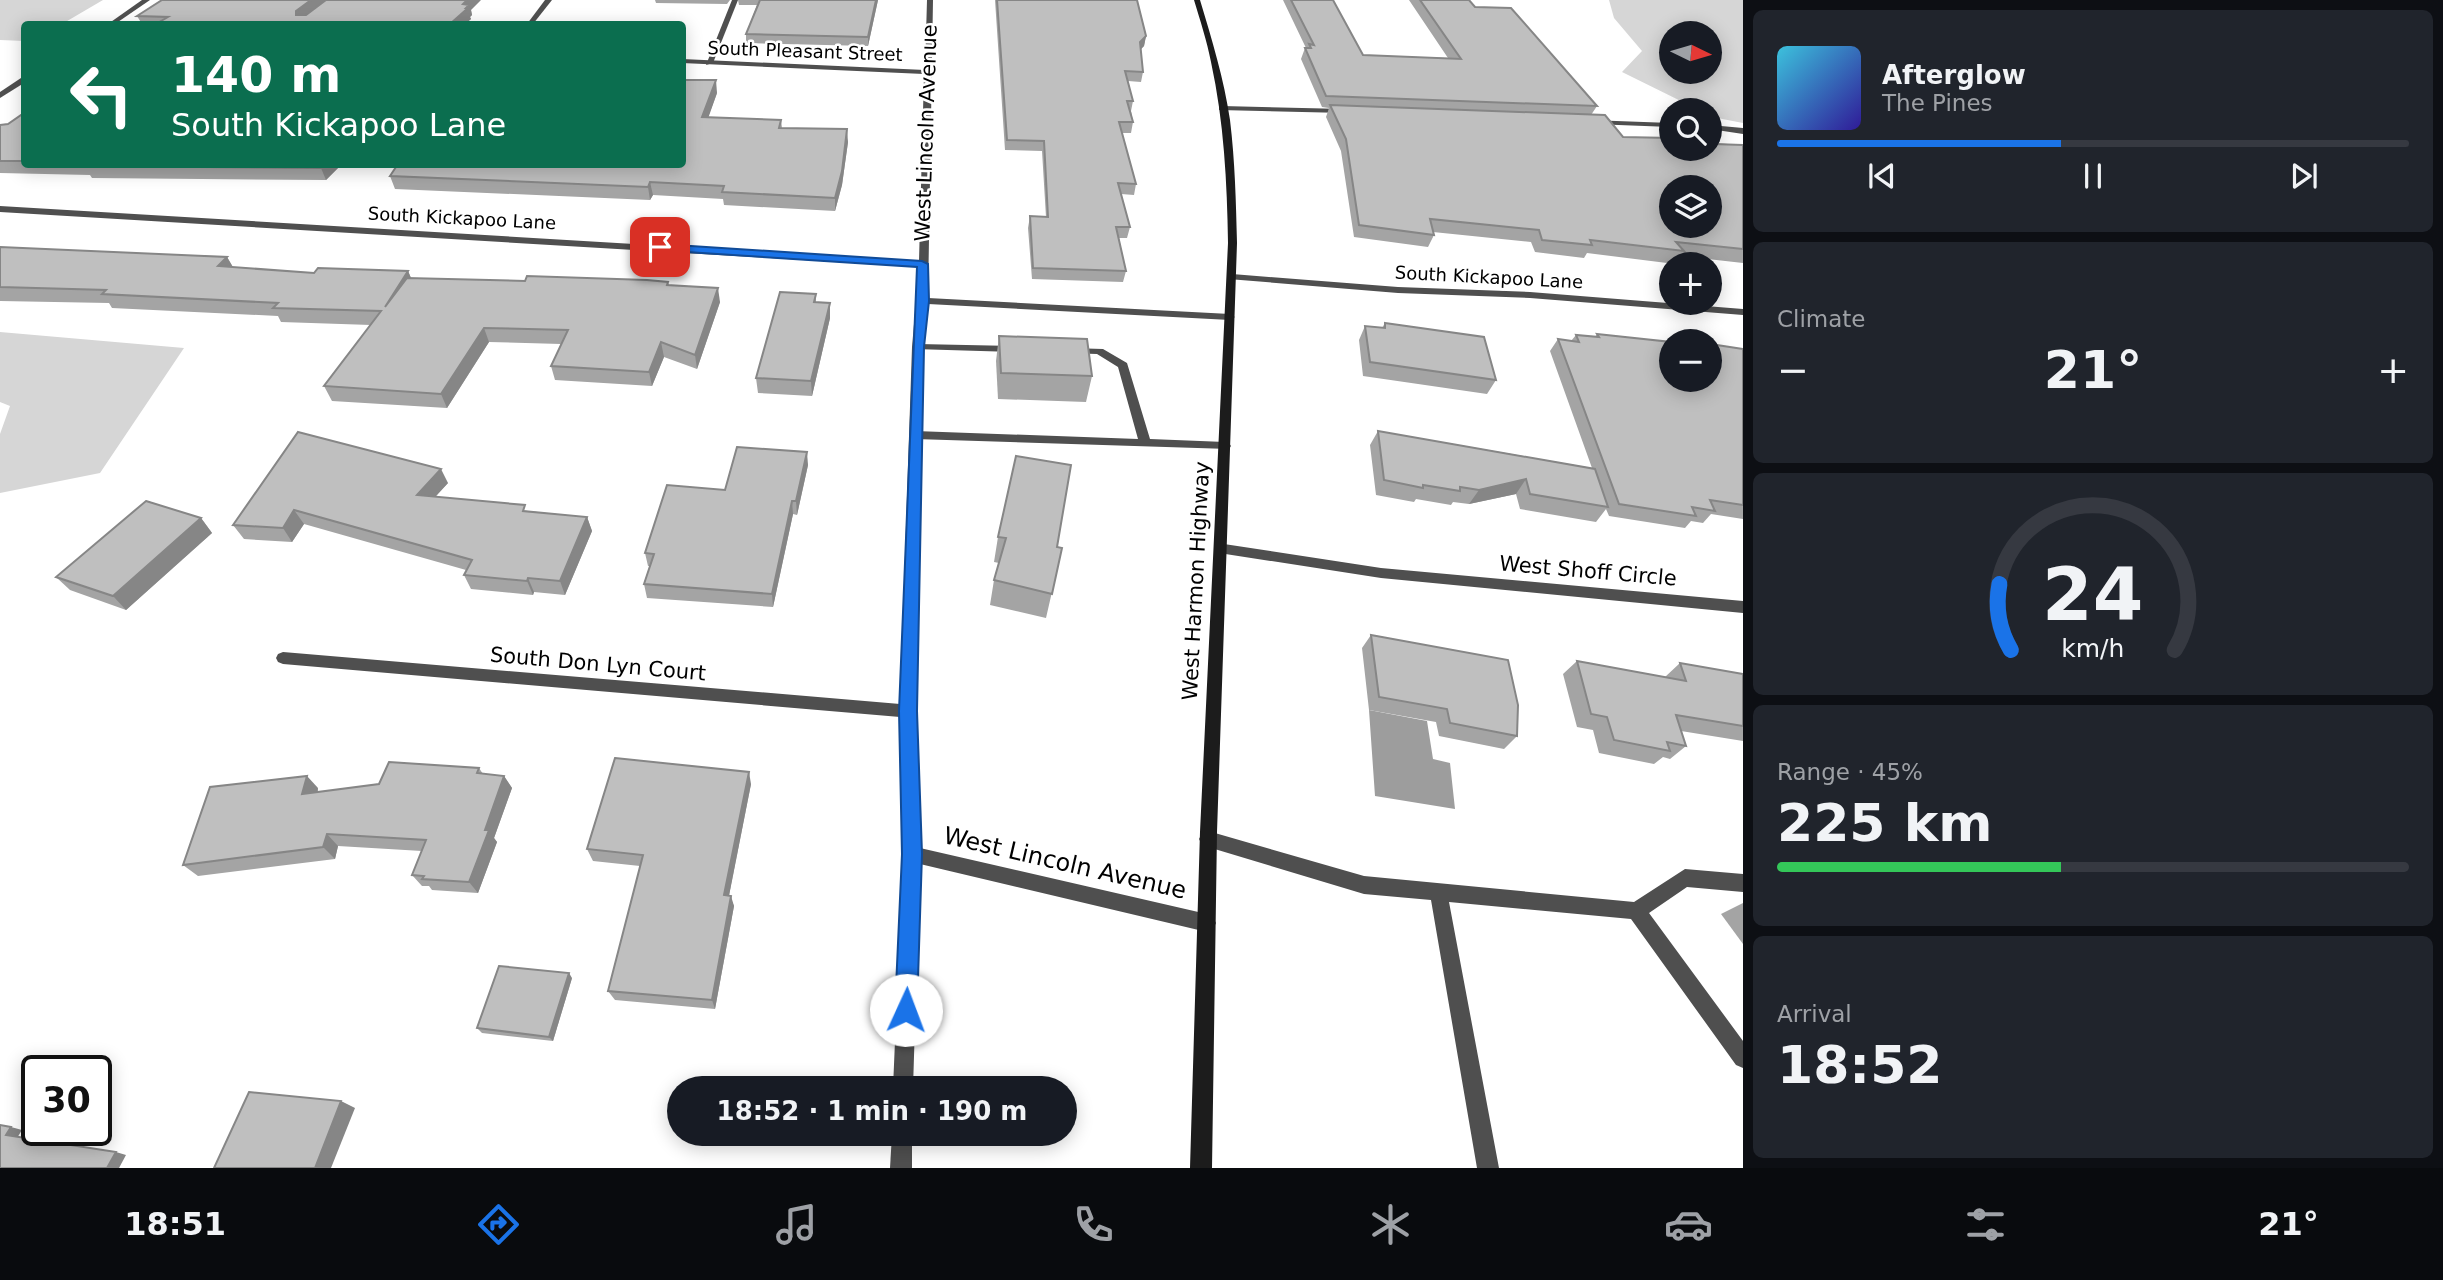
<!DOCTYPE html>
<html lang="en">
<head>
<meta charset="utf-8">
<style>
	:root { --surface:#171b24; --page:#20242c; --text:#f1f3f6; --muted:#9ea1a6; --line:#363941; --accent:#1a73e8 }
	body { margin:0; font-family:"DejaVu Sans",sans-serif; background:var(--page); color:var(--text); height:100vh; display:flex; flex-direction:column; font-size:26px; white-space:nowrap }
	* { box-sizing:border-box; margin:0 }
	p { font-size:23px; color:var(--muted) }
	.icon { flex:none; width:38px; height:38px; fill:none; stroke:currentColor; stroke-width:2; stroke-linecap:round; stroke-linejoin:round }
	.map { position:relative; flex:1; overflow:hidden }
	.sheet { display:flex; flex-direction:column; gap:10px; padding:10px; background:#0d0f14; width:700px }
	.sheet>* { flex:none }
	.top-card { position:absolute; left:21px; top:21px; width:665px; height:147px; border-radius:7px; box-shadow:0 4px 18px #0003; background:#0b6e4f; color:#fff; overflow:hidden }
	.needle { width:46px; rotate:95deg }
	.controls { position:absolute; left:1659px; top:21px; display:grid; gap:14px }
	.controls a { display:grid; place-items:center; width:63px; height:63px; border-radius:50%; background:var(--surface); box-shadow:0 4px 18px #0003; font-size:35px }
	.speed { position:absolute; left:21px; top:1055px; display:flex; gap:14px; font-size:35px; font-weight:700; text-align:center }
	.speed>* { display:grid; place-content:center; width:91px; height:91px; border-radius:50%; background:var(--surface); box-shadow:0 4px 18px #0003; line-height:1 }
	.speed .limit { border:4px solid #111; border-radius:10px; background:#fff; color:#111 }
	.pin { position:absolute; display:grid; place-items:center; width:60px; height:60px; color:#fff; margin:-30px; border-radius:14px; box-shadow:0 4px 10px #0006 }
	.me { position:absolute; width:77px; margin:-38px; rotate:2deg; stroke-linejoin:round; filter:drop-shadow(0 0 5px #0008) }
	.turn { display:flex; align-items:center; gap:24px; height:147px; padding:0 35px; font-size:32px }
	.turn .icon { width:91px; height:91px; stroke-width:2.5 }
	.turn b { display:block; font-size:49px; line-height:60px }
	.big { font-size:52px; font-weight:700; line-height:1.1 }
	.sheet .tile { flex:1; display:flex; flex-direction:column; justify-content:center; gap:10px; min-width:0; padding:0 24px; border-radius:10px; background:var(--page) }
	.sheet .dial { align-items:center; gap:0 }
	.dial svg { height:182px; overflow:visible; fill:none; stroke:var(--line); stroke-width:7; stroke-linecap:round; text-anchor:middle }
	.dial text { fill:var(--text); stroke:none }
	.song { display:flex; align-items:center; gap:21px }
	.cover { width:84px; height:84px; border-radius:10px; background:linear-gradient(135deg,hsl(190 70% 55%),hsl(250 70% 35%)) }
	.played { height:7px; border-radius:4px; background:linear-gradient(90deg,var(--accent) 45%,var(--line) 45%) }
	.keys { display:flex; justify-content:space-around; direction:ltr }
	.heat { display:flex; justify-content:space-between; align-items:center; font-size:38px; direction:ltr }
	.charge { height:10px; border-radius:5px; background:linear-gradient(90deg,#34c759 45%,var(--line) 0) }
	.trip { position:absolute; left:667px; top:1076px; width:410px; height:70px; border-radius:35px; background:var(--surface); box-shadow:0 4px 18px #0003; font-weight:700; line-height:70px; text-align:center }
	.menu { display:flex; height:112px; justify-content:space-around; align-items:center; background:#090b0e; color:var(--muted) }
	.menu .icon { width:49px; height:49px }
	.menu .on { color:var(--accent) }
	.menu b { font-size:32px; color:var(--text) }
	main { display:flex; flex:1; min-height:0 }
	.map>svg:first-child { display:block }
	.green { fill:#d6d6d6; fill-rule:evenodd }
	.water { fill:#9d9d9d }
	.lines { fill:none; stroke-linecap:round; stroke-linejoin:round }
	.service { fill:#4f4f4f; fill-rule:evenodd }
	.minor { fill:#4f4f4f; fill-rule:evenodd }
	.secondary { fill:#1c1c1c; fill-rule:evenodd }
	.wall { fill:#a4a4a4 }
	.shaded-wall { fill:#868686 }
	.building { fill:#bfbfbf; stroke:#868686; stroke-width:2; fill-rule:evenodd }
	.route { fill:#1a73e8; stroke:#114b97; stroke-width:2 }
	.labels { text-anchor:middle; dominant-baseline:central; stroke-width:5; stroke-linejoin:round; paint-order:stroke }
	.far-street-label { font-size:18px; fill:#000; stroke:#fff }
	.street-label { font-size:21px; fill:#000; stroke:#fff }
	.near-street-label { font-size:24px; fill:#000; stroke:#fff }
</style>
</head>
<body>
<main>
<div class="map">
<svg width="1743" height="1168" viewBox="0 0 1743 1168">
	<rect width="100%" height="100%" fill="#fff"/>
	<g class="green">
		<path d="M0,0H103L62,24H24V41L0,40Z"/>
		<path d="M1609,0H1743V123L1712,117L1710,110H1699L1622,72L1642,51L1614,18ZM1671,33H1710V72H1671Z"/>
		<path d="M0,332L184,348L100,473L0,493V434L10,406L0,402Z"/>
	</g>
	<path class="water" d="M1369,710L1427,721L1433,759L1450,763L1455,809L1375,796Z"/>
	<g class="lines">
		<g class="service">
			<path d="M732,0H738L713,63L706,65Z"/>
			<path d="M918,344L1014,346L1020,349L1014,352L914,349V345Z"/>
			<path d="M1070,348L1103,349L1127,363L1150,439L1225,442L1229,443L1231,446L1229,449L915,439L909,435L915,431L1138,439L1118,367L1097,354L1066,353V349Z"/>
			<path d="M1208,831L1364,876L1634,902L1685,869L1743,874V892L1687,887L1649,913L1743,1041V1068L1736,1065L1631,919L1449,902L1499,1168H1477L1431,900L1364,894L1208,847L1202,845L1199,839L1202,833Z"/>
		</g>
		<g class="minor">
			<path d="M142,0H150L115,24H108Z"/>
			<path d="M545,0H552L533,24H527Z"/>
			<path d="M927,0H933L928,298L1230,314L1235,317L1230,320L928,304L924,347L916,711L920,848L1207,914L1213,917L1216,923L1213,929L1207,932L920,864L913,1088H893L903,854L900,717L283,664L278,662L276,658L278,654L283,652L900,704L912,347L919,267L0,212V206L919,261L924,74L682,63V59L925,70Z"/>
			<path d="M21,78H24V83L0,98V92Z"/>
			<path d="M1222,106L1345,109L1349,111L1345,113L1219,110V106Z"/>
			<path d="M1589,120L1671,123V127L1592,124H1589Z"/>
			<path d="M1710,125L1743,128V134L1710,129Z"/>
			<path d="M1232,274L1398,287L1530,292L1743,309V315L1530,298L1398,293L1228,279V275Z"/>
			<path d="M1224,544L1381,568L1743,601V613L1381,578L1219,553L1217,549Z"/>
			<path d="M892,1134H912V1168H890Z"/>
		</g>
		<path class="secondary" d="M1194,0H1200C1212,40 1224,79 1230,120C1235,161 1236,202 1237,243L1217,832L1212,1168H1190L1200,832L1228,243C1227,182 1224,122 1211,62C1207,41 1200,20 1194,0Z"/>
	</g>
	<g class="wall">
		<path d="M655,0H730L727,4L656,3Z"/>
		<path d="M738,0H878L868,46L746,43V34L757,5H739Z"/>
		<path d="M995,0H1137L1146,36L1144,46L1141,49L1143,72L1141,82L1128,81L1133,101L1131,111L1133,122L1131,133H1122L1136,184L1134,195L1121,194L1130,227L1127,238H1119L1126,271L1123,282L1032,279L1028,228L1030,216L1046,217L1042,151L1005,150Z"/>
		<path d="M1283,0H1333L1363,55L1448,58L1409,0H1469L1475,7L1597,106L1591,115L1623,137L1743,145V263L1681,256L1675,264L1587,253L1584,258L1535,252L1531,242L1433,232L1434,235L1428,247L1354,237L1341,151L1326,117L1329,108L1322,107L1301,59L1305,48H1306Z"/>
		<path d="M471,10L472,15L470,17L471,19L465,24H142L137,16Z"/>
		<path d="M717,93L708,117L781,120L782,128L848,142L842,185L835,211L724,205L723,199L653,195L650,200L395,189L390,176Z"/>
		<path d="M24,113V164H342L326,180L92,178L90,175L0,173V125L8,124Z"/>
		<path d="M0,247L227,257L233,267L314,273L408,271L411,278L525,281L668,282L669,285L720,302L697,369L664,357L652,386L555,380L551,366L561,344L489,342L447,408L332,401L324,386L371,325L281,322L278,316L112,308L109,303L0,301Z"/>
		<path d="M816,294V303H830V318L812,396L758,393L756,378Z"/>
		<path d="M1385,323L1496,380L1487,394L1363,376L1359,340L1365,326L1382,328Z"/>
		<path d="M1597,334L1743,349V519L1711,514L1703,523L1691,521L1685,528L1609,516L1606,509L1596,522L1520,509L1516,494L1469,504L1453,502L1451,505L1416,499L1414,502L1376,495L1370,445L1378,431L1592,468L1550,351L1558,339L1571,341L1576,335L1595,337Z"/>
		<path d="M999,336L1092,376L1086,402L998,399L996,361Z"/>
		<path d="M298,432L448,483L435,497L528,511L587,517L592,531L565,595L534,592L533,595L471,589L464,575L466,570L304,524L292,542L244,539L233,525Z"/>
		<path d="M808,465L797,515L793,514L773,607L647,598L644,584L650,566H648L645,553L725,490Z"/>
		<path d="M201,518L212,533L126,610L70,590L56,577Z"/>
		<path d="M998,537L1062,548L1046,618L990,605L994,580L999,563L994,562Z"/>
		<path d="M1371,635L1517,736L1504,749L1439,736L1436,722L1369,710L1362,648Z"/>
		<path d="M1577,661L1665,677L1680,663L1743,674V741L1681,731L1686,746L1670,759L1663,757L1654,764L1599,753L1593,730L1577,727L1563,674Z"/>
		<path d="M479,768L483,774L504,776L512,788L494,838L497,842L478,893L432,890L429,886H422L412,875L422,851L338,846L335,859L198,876L183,865L318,788V792L379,784Z"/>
		<path d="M751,784L729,895L734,906L715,1009L615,1000L608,991L640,866L593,861L587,849Z"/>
		<path d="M1743,903V944L1721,914Z"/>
		<path d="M572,978L553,1041L482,1033L477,1028Z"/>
	</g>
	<g class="shaded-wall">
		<path d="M311,0H328L300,22L296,15V11Z"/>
		<path d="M467,0H481L471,10L472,15L470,17L471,19L465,24H450L463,4Z"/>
		<path d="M876,0H878L868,46V37Z"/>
		<path d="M1146,36L1144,46L1138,52L1140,42Z"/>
		<path d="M716,80L717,93L704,130L702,117Z"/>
		<path d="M847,129L848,142L842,185L835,211V198Z"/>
		<path d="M325,164H342L326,180L321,168Z"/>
		<path d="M650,182L653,195L650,200L648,187Z"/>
		<path d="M227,257L235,271L218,266Z"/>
		<path d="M408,271L414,285L385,307Z"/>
		<path d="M718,288L720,302L697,369L695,355Z"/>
		<path d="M830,303V318L812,396L811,381Z"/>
		<path d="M484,328L489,342L447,408L441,394Z"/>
		<path d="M661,342L664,357L652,386L649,372Z"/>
		<path d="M807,452L808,465L797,515L796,501Z"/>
		<path d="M441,469L448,483L424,509L417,495Z"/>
		<path d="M1526,479L1516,494L1469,504L1479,490Z"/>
		<path d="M792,501L793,514L773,607L772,594Z"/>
		<path d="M294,510L304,524L292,542L283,528Z"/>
		<path d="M587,517L592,531L565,595L560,581Z"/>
		<path d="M201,518L212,533L126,610L113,596Z"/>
		<path d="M528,578L534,592L533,595L527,581Z"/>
		<path d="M749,772L751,784L727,906L724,895Z"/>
		<path d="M307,776L318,788L314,806L302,794Z"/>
		<path d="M504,776L512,788L494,838L497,842L478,893L469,882L485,830Z"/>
		<path d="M327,834L338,846L335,859L323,847Z"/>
		<path d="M731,896L734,906L715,1009L712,1000Z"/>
		<path d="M569,973L572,978L553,1041L549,1037Z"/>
		<path d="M341,1101L355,1108L331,1168H315Z"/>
		<path d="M11,1127L22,1130L17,1138L6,1135Z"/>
		<path d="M116,1152L126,1155L119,1168H107Z"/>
	</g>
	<g class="building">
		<path d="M162,0H311L296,11V15H306L326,0H467L463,4L469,5L466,8H468L450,24H156L168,17L137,16Z"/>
		<path d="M760,0H876L868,37L746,34Z"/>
		<path d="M997,0H1137L1146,36L1140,42L1143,72L1125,71L1133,101H1127L1133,122H1119L1136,184L1118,183L1130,227H1116L1126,271L1033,268L1030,216L1048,217L1044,141L1007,140Z"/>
		<path d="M1291,0H1333L1363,55L1461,59L1420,0H1469L1475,7L1511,8L1597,106L1326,96L1305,48H1311L1309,44L1314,45Z"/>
		<path d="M682,80H716L702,117L781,120L779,128L847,129L842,171L835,198L722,192L724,186L650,182L648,187L390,176L398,164H682Z"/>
		<path d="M1330,105L1605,115L1623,137L1671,138V149H1710V141L1713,144L1743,145V249L1676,242L1684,251L1590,240L1592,245L1542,240L1539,230L1430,219L1434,235L1359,225L1346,139ZM1671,187H1710V226H1671Z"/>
		<path d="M24,113V161H0V125L8,124Z"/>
		<path d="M87,164H325L321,168L85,166Z"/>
		<path d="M0,247L227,257L218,266L314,273L318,268L408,271L385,307L407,278L525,281L527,276L647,280L668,282L667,285L718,288L695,355L661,342L649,372L551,366L568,330L484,328L441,394L324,386L381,311L273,308L278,303L102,294L106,290L0,287Z"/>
		<path d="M780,292L816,294L814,302L830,303L811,381L756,378Z"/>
		<path d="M1385,323L1484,337L1496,380L1370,362L1365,326L1385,328Z"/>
		<path d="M1597,334L1671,342V380H1710V344L1743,349V505L1710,500L1715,511L1692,507L1696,516L1619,504L1558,339L1579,342L1576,335L1599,337Z"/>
		<path d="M999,336L1087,339L1092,376L1001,373Z"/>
		<path d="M1378,431L1595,469L1608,507L1530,494L1526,479L1479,490L1460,487V491L1423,485V488L1384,480Z"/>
		<path d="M298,432L441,469L417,495L525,505L523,511L587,517L560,581L528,578L527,581L464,575L472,560L294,510L283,528L233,525Z"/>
		<path d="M737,447L807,452L796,501H792L772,594L644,584L654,554L645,553L667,485L725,490Z"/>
		<path d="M1016,456L1071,465L1057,547L1062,548L1052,594L994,580L1006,538L998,537Z"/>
		<path d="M146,501L201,518L113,596L56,577Z"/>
		<path d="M1371,635L1508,660L1518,705L1517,736L1450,723L1447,709L1379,697Z"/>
		<path d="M1577,661L1686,681L1680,663L1743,674V726L1676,715L1686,746L1667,742L1670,751L1614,740L1607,717L1591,714Z"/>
		<path d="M615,758L749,772L724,895L731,896L712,1000L608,991L643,855L587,849Z"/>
		<path d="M389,762L479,768L477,773L504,776L485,830H489L469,882L422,879L424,876L412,875L426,840L327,834L323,847L183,865L210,787L307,776L302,794L379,784Z"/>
		<path d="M499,966L569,973L549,1037L477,1028Z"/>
		<path d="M249,1092L341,1101L315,1168H214Z"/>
		<path d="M0,1125L11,1127L6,1135L116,1152L107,1168H0Z"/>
	</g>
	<path class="route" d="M660,244L922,261L928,264L929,301L924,347L917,711L922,854L917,1010L914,1018L906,1021L899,1018L895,1010L902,854L899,711L917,267L656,250V245Z"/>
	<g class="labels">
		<g class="far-street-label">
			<text transform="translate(805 51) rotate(2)">South Pleasant Street</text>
			<text transform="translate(462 218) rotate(3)">South Kickapoo Lane</text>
			<text transform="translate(1489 277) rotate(3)">South Kickapoo Lane</text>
		</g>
		<g class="street-label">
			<text transform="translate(926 133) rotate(-88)">West Lincoln Avenue</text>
			<text transform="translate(1588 571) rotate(5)">West Shoff Circle</text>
			<text transform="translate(1196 581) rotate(-87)">West Harmon Highway</text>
			<text transform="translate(598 664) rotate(5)">South Don Lyn Court</text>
		</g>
		<g class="near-street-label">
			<text transform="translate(1065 863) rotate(13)">West Lincoln Avenue</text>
		</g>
	</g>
</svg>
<div class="controls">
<a><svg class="needle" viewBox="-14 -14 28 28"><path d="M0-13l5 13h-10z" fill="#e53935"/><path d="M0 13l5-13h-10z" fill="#9ea1a6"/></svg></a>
<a><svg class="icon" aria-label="search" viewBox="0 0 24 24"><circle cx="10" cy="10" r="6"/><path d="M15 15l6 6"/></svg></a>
<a><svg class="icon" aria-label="layers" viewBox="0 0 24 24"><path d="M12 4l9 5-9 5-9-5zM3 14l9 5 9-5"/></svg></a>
<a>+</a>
<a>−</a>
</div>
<div class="speed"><div class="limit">30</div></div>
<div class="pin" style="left:660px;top:247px;background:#d93025"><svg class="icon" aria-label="arrive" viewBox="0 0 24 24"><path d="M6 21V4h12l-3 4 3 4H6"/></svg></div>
<svg class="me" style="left:906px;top:1010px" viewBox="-20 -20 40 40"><circle r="19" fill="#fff"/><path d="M0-13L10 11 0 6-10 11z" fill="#1a73e8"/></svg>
<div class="trip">18:52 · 1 min · 190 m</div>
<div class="top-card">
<div class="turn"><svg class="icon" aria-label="left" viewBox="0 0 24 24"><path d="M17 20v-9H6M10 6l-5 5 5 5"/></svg><div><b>140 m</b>South Kickapoo Lane</div></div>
</div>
</div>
<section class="sheet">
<div class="tile">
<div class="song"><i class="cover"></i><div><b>Afterglow</b><p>The Pines</p></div></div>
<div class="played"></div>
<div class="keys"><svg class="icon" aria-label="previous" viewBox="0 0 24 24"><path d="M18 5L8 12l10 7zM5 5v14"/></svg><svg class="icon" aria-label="pause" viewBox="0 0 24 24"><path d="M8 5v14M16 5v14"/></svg><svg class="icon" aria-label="next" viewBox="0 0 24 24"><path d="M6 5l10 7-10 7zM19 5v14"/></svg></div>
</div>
<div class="tile"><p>Climate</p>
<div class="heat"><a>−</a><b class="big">21°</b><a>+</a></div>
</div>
<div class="tile dial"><svg viewBox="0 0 100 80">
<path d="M14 69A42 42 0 1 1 86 69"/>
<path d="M14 69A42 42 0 0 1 9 40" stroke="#1a73e8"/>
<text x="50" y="56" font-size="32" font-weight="700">24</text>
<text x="50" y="72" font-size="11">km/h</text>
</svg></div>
<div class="tile"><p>Range · 45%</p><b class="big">225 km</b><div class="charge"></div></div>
<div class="tile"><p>Arrival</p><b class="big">18:52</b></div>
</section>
</main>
<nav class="menu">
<b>18:51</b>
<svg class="icon on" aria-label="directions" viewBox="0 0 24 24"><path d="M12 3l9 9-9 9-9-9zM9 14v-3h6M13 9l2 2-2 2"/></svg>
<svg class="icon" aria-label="music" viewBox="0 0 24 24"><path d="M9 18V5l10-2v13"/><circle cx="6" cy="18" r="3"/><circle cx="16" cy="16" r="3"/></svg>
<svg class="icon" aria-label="phone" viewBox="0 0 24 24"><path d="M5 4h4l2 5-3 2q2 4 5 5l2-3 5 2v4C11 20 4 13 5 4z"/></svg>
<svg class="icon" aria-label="climate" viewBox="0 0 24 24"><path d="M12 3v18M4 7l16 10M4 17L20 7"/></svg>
<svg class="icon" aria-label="car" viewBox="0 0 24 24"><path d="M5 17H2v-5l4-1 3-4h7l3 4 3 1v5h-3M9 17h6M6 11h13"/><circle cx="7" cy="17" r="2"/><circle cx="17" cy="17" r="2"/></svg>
<svg class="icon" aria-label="filters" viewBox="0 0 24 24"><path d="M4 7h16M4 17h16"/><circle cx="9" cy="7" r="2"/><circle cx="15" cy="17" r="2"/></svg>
<b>21°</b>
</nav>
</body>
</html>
